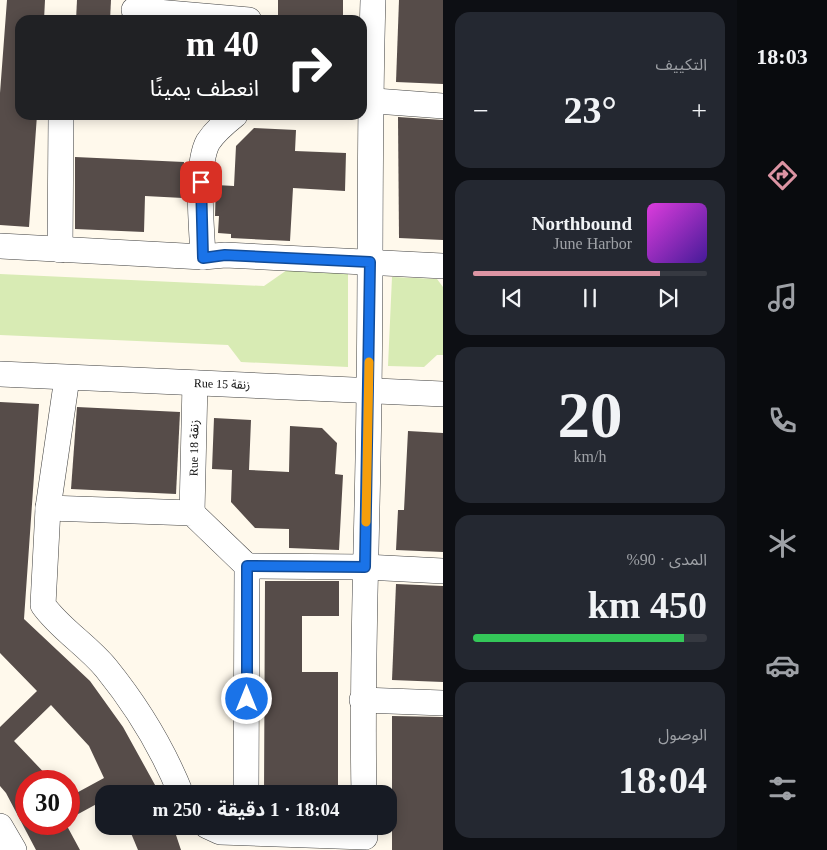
<!DOCTYPE html>
<html lang="ar">
<head>
<meta charset="utf-8">
<style>
	:root { --surface:#171b24; --page:#242831; --text:#f1f3f6; --muted:#9ea1a6; --line:#363941; --accent:#dc94a3 }
	body { margin:0; font-family:"Times New Roman","Noto Sans Arabic",serif; background:var(--page); color:var(--text); direction:rtl; height:100vh; display:flex; flex-direction:column; font-size:19px; white-space:nowrap }
	* { box-sizing:border-box; margin:0 }
	p { font-size:16px; color:var(--muted) }
	.icon { flex:none; width:28px; height:28px; fill:none; stroke:currentColor; stroke-width:2; stroke-linecap:round; stroke-linejoin:round }
	.map { position:relative; flex:1; overflow:hidden; direction:ltr }
	.panel { display:flex; flex-direction:column; gap:12px; padding:12px; background:#0d0f14; width:294px }
	.panel>* { flex:none }
	.guide { position:absolute; left:15px; top:15px; width:352px; height:105px; border-radius:15px; box-shadow:0 2px 12px #0003; direction:rtl; background:#202124; color:#fff; overflow:hidden }
	.speed { position:absolute; left:15px; top:770px; display:flex; gap:10px; font-size:25px; font-weight:700; text-align:center }
	.speed>* { display:grid; place-content:center; width:65px; height:65px; border-radius:50%; background:var(--surface); box-shadow:0 2px 12px #0003; line-height:1 }
	.speed .limit { border:8px solid #d22; background:#fff; color:#111 }
	.pin { position:absolute; display:grid; place-items:center; width:42px; height:42px; color:#fff; margin:-21px; border-radius:10px; box-shadow:0 2px 8px #0006 }
	.me { position:absolute; width:55px; margin:-28px; rotate:0deg; stroke-linejoin:round; filter:drop-shadow(0 0 4px #0008) }
	.turn { display:flex; align-items:center; gap:18px; height:105px; padding:0 25px; font-size:22px }
	.turn .icon { width:65px; height:65px; stroke-width:2.5 }
	.turn b { display:block; font-size:35px; line-height:42px }
	.big { font-size:38px; font-weight:700; line-height:1.1 }
	.panel .card { flex:1; display:flex; flex-direction:column; justify-content:center; gap:8px; min-width:0; padding:0 18px; border-radius:15px; background:var(--page) }
	.panel .dial { align-items:center; gap:0 }
	.dial b { font-size:65px; line-height:1 }
	.song { display:flex; align-items:center; gap:15px }
	.cover { width:60px; height:60px; border-radius:8px; background:linear-gradient(135deg,hsl(300 70% 55%),hsl(260 70% 35%)) }
	.played { height:5px; border-radius:2px; background:linear-gradient(90deg,var(--accent) 80%,var(--line) 80%) }
	.keys { display:flex; justify-content:space-around; direction:ltr }
	.heat { display:flex; justify-content:space-between; align-items:center; font-size:28px; direction:ltr }
	.charge { height:8px; border-radius:4px; background:linear-gradient(90deg,#34c759 90%,var(--line) 0) }
	.trip { position:absolute; left:95px; top:785px; width:302px; height:50px; border-radius:15px; background:var(--surface); box-shadow:0 2px 12px #0003; font-weight:700; line-height:50px; text-align:center; direction:rtl }
	main { display:flex; flex:1; min-height:0 }
	.tabs { display:flex; flex-direction:column; width:90px; justify-content:space-around; align-items:center; background:#090b0e; color:var(--muted) }
	.tabs .icon { width:35px; height:35px }
	.tabs .selected { color:var(--accent) }
	.tabs b { font-size:22px; color:var(--text) }
	.map>svg:first-child { display:block }
	.green { fill:#d8ebb4 }
	.building { fill:#564c49 }
	.lines { fill:none; stroke-linecap:round; stroke-linejoin:round }
	.minor-casing { stroke:#404040; stroke-width:26 }
	.minor { stroke:#fff; stroke-width:25 }
	.route-casing { stroke:#114b97; stroke-width:12 }
	.route { stroke:#1a73e8; stroke-width:9 }
	.slow { stroke:#f59e0b; stroke-width:9 }
	.labels { text-anchor:middle; dominant-baseline:central; stroke-width:5; stroke-linejoin:round; paint-order:stroke }
	.street-label { font-size:12px; fill:#0d0d0d; stroke:#fff }
</style>
</head>
<body>
<main>
<nav class="tabs">
<b>18:03</b>
<svg class="icon selected" aria-label="directions" viewBox="0 0 24 24"><path d="M12 3l9 9-9 9-9-9zM9 14v-3h6M13 9l2 2-2 2"/></svg>
<svg class="icon" aria-label="music" viewBox="0 0 24 24"><path d="M9 18V5l10-2v13"/><circle cx="6" cy="18" r="3"/><circle cx="16" cy="16" r="3"/></svg>
<svg class="icon" aria-label="phone" viewBox="0 0 24 24"><path d="M5 4h4l2 5-3 2q2 4 5 5l2-3 5 2v4C11 20 4 13 5 4z"/></svg>
<svg class="icon" aria-label="climate" viewBox="0 0 24 24"><path d="M12 3v18M4 7l16 10M4 17L20 7"/></svg>
<svg class="icon" aria-label="car" viewBox="0 0 24 24"><path d="M5 17H2v-5l4-1 3-4h7l3 4 3 1v5h-3M9 17h6M6 11h13"/><circle cx="7" cy="17" r="2"/><circle cx="17" cy="17" r="2"/></svg>
<svg class="icon" aria-label="filters" viewBox="0 0 24 24"><path d="M4 7h16M4 17h16"/><circle cx="9" cy="7" r="2"/><circle cx="15" cy="17" r="2"/></svg>
</nav>
<section class="panel">
<div class="card"><p>التكييف</p>
<div class="heat"><a>−</a><b class="big">23°</b><a>+</a></div>
</div>
<div class="card">
<div class="song"><i class="cover"></i><div><b>Northbound</b><p>June Harbor</p></div></div>
<div class="played"></div>
<div class="keys"><svg class="icon" aria-label="previous" viewBox="0 0 24 24"><path d="M18 5L8 12l10 7zM5 5v14"/></svg><svg class="icon" aria-label="pause" viewBox="0 0 24 24"><path d="M8 5v14M16 5v14"/></svg><svg class="icon" aria-label="next" viewBox="0 0 24 24"><path d="M6 5l10 7-10 7zM19 5v14"/></svg></div>
</div>
<div class="card dial"><b>20</b><p>km/h</p></div>
<div class="card"><p>المدى · 90%</p><b class="big">450 km</b><div class="charge"></div></div>
<div class="card"><p>الوصول</p><b class="big">18:04</b></div>
</section>
<div class="map">
<svg width="444" height="850" viewBox="0 0 444 850">
	<rect width="100%" height="100%" fill="#fff9ec"/>
	<g class="green">
		<path d="M287,270L348,273V367L241,362L228,345L0,335V274L264,286Z"/>
		<path d="M392,277L437,279L443,287V355H437L424,367L388,366Z"/>
	</g>
	<g class="building">
		<path d="M7,0H45L44,20H20V115H37L29,227L0,225V93Z"/>
		<path d="M77,0H111L110,20H76Z"/>
		<rect x="278" y="0" width="65" height="20"/>
		<path d="M399,0H444V84L396,82Z"/>
		<path d="M398,117L444,120V240L399,238Z"/>
		<path d="M254,128L296,130L295,151L346,153L345,191L293,188L290,241L231,238V234L218,233L219,216H215L216,185L234,186L236,146Z"/>
		<path d="M75,157L184,162L183,198L145,196L144,232L75,229Z"/>
		<path d="M0,402L39,404L24,619L90,681L123,727L160,794H104V800L69,819V797L104,778L89,746L51,705L14,741L52,781H26V826H67L80,850H36L6,793L0,786V727L37,691L0,653Z"/>
		<path d="M77,407L180,412L176,494L71,489Z"/>
		<path d="M214,418L251,420L249,470L289,472L290,426L322,428L337,443L335,474L343,475L339,550L289,548V529L255,528L231,502L232,470L212,469Z"/>
		<path d="M408,431L444,433V552L396,550L398,510H404Z"/>
		<path d="M265,581H339V616H302V672H338V794H264Z"/>
		<path d="M396,584L444,586V682L392,680Z"/>
		<path d="M392,716L444,717V850H392Z"/>
		<path d="M128,826H173L181,850H138Z"/>
	</g>
	<g class="lines">
		<defs>
			<g id="minor">
				<path d="M134,10L249,20"/>
				<path d="M362,100L444,106"/>
				<path d="M0,246L203,257L225,255L444,266"/>
				<path d="M60,250L61,115"/>
				<path d="M203,257C202,229 195,166 208,142C215,131 225,123 235,115"/>
				<path d="M0,374L444,394"/>
				<path d="M67,378L48,508L43,605C60,629 87,645 106,668C136,705 163,749 181,794"/>
				<path d="M48,508L192,513L247,566L246,794"/>
				<path d="M192,513L195,383"/>
				<path d="M247,566L365,567L444,571"/>
				<path d="M362,700L444,703"/>
				<path d="M364,794C361,659 368,525 369,391C371,261 369,130 373,0"/>
				<path d="M0,826L14,850"/>
				<path d="M207,826L220,832L365,837"/>
			</g>
		</defs>
		<use href="#minor" class="minor-casing"/>
		<use href="#minor" class="minor"/>
	</g>
	<g class="lines">
		<defs>
			<path id="route" d="M201,182L203,258L225,255L370,262L365,567L247,566V699"/>
		</defs>
		<use href="#route" class="route-casing"/>
		<use href="#route" class="route"/>
		<path class="slow" d="M366,522L369,362"/>
	</g>
	<g class="labels">
		<g class="street-label">
			<text transform="translate(222 384) rotate(2)">Rue 15 زنقة</text>
			<text transform="translate(194 448) rotate(-89)">Rue 18 زنقة</text>
		</g>
	</g>
</svg>
<div class="speed"><div class="limit">30</div></div>
<div class="pin" style="left:201px;top:182px;background:#d93025"><svg class="icon" aria-label="arrive" viewBox="0 0 24 24"><path d="M6 21V4h12l-3 4 3 4H6"/></svg></div>
<svg class="me" style="left:247px;top:699px" viewBox="-20 -20 40 40"><circle r="17" fill="#1a73e8" stroke="#fff" stroke-width="3"/><path d="M0-11L8 9 0 5-8 9z" fill="#fff"/></svg>
<div class="trip">18:04 · 1 دقيقة · 250 m</div>
<div class="guide">
<div class="turn"><svg class="icon" aria-label="right" viewBox="0 0 24 24"><path d="M7 20v-9h11M14 6l5 5-5 5"/></svg><div><b>40 m</b>انعطف يمينًا</div></div>
</div>
</div>
</main>
</body>
</html>
